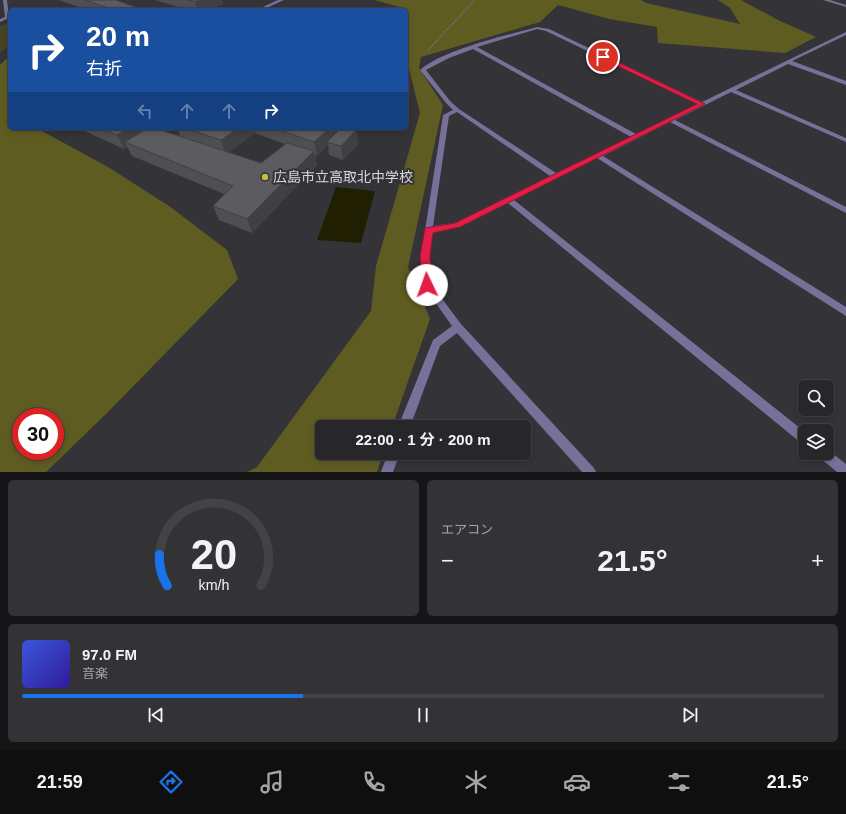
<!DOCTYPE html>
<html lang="ja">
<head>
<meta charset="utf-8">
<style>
	:root { --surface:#272629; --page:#333235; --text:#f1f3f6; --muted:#a4a5a8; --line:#434346; --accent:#1a73e8 }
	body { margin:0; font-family:Arial,"Noto Sans JP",sans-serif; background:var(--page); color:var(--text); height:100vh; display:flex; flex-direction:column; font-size:15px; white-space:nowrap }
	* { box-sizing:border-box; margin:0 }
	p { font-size:13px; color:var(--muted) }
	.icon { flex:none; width:22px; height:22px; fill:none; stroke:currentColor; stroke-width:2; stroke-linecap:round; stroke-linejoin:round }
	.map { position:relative; height:472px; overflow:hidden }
	.sheet { display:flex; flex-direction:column; gap:8px; padding:8px; background:#151517; flex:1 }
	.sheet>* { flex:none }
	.hud { position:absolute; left:8px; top:8px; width:400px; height:122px; border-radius:6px; box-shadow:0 2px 6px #0003,0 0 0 1px var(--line); background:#1a4fa0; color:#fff; overflow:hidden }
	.controls { position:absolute; left:798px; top:380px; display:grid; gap:8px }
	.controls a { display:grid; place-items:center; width:36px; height:36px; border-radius:6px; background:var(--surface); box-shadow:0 2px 6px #0003,0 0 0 1px var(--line); font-size:20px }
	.speed { position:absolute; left:12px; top:408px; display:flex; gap:8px; font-size:20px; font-weight:700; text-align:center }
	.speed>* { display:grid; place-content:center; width:52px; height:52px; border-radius:50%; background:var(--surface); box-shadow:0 2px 6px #0003,0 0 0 1px var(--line); line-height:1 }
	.speed .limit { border:6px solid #d22; background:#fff; color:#111 }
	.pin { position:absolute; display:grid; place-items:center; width:34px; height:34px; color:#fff; margin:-17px; border:2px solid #fff; border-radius:50%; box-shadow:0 1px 4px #0007 }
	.me { position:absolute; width:44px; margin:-22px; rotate:357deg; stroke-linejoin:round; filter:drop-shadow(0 0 3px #0008) }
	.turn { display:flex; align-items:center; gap:14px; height:84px; padding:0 12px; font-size:18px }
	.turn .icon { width:52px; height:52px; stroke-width:2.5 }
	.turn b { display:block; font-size:28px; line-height:34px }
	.lanes { display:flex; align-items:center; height:38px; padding:0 12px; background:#0003; justify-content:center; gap:20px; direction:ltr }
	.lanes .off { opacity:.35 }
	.big { font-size:30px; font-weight:700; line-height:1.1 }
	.sheet .card { flex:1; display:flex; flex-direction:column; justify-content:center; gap:6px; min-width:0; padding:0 14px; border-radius:6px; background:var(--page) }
	.sheet .dial { align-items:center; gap:0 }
	.dial svg { height:104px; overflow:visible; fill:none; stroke:var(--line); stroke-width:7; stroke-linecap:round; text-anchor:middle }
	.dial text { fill:var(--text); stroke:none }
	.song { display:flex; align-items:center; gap:12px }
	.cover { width:48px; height:48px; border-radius:6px; background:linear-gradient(135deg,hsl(230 70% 55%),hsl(250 70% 35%)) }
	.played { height:4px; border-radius:2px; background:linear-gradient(90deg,var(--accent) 35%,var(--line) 35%) }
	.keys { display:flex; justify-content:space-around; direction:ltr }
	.heat { display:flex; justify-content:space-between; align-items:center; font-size:22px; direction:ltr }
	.sheet .tiles { flex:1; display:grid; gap:8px; grid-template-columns:1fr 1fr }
	.card:last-child { grid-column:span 2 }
	.trip { position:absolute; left:315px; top:420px; width:216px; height:40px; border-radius:6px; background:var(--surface); box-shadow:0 2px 6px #0003,0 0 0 1px var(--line); font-weight:700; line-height:40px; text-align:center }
	.tab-bar { display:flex; height:64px; justify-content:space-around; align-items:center; background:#100f10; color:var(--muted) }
	.tab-bar .icon { width:28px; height:28px }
	.tab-bar .active { color:var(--accent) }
	.tab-bar b { font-size:18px; color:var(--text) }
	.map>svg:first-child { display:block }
	.green { fill:#464424 }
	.forest { fill:#5f5c22; fill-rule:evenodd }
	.water { fill:#211f02 }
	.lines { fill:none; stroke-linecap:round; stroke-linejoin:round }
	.path { stroke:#6e6e71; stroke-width:1.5; stroke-dasharray:2 1; stroke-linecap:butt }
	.service { fill:#787099; fill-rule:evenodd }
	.minor { fill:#787099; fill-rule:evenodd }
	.wall { fill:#4f4e52; fill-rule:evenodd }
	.shaded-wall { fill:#404042 }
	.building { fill:#5c5b5f; stroke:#404042 }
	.route { fill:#e11d48; stroke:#92132f }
	.poi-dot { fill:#c3bd3e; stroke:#343337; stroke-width:1.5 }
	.labels { text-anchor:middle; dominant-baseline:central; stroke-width:4; stroke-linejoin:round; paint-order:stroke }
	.poi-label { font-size:14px; fill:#d6d6d8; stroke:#343337; text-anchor:start }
</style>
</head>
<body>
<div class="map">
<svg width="846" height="472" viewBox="0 0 846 472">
	<rect width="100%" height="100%" fill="#343337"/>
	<path class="green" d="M10,23V45L0,53V26Z"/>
	<g class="forest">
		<path d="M375,0H641L646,3L740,24L730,8L718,0H741L778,20L816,37L785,53L658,43L657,27L609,19L558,5L540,22L421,57L419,68L443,105L408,267L430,319L392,427H322V453H383L377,472H247L257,467L371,311L376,266L420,113L406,57V10H399V7Z"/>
		<path d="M10,55V128H41L40,130L108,167L169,206L227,250L238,279L107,413L46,472H0V65ZM21,417H55V451H21Z"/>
	</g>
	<path class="water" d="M336,187L375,191L361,243L317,240Z"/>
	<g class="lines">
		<path class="path" d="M428,50L475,0"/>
		<path class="service" d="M3,0H7L9,18L0,22V19L5,17Z"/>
		<g class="minor">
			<path d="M278,0H284L262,10H256Z"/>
			<path d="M823,0H830L846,5V7Z"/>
			<path d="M537,27L549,29L702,102L846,32V35L792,61L846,81V85L788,64L736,90L846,138V142L731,92L675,120L846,207V213L670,122L603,156L846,307V316L597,158L514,200L805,432V445L801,443L508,203L460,227L433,232L429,256L431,284L461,324L594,468L596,472H582L457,333L440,346L410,427H398L433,340L452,326L423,285L421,256L443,115L453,110L446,103L420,70C443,50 507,35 537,27ZM537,29L546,31L697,104L636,134L477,47ZM473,49L631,137L556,173L459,109L450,101L426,70L449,58ZM457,112L550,176L455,223L433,226L449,116Z"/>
			<path d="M827,449L846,464V472H837L819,457L817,453H827Z"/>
			<path d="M388,453H400L393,472H381Z"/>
		</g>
	</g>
	<g class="wall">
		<path d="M59,0H116L143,10H87Z"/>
		<path d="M155,0H222L223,4L207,10H188Z"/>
		<path d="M78,128H155L180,136L177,128H335L336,133L356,130L358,144L343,160L329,155L328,145L317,156L315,155L317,165L252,233L219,220L213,206L224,194L132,156L127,147L124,149ZM255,133L285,144L261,163L229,152Z"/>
	</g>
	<g class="shaded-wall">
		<path d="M201,0H222L223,4L207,10H197L195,2Z"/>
		<path d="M410,78V91L406,107V92Z"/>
		<path d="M128,128H154L125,142L127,147L124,149L117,135Z"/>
		<path d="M239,128H253L255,133L226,154L221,140Z"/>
		<path d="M330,128H335L336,137L327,142L328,145L317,156L314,142Z"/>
		<path d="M356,130L358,144L343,160L341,146Z"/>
		<path d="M314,151L317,165L252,233L247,219Z"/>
	</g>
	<g class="building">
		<path d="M85,0H116L143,10H114Z"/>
		<path d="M188,0H201L195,2Z"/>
		<path d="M406,78H410L406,92Z"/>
		<path d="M100,128H128L117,135Z"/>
		<path d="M148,128H155L261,163L287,143L314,151L247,219L213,206L233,186L125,142Z"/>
		<path d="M184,128H239L221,140Z"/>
		<path d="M274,128H330L314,142Z"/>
		<path d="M341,128H352L356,130L341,146L327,142Z"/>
	</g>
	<path class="route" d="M601,56H605L705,104L460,227L433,233L430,256L432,285L430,288H423L420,256L425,228L455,223L697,104L601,58Z"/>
	<circle class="poi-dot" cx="265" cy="177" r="4"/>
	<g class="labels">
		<g class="poi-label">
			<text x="273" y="177">広島市立高取北中学校</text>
		</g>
	</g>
</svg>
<div class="controls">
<a><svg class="icon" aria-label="search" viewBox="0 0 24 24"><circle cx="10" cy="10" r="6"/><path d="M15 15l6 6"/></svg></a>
<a><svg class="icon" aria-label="layers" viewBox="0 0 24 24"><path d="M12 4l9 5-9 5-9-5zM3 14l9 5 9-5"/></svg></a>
</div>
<div class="speed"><div class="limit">30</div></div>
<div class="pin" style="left:603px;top:57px;background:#d93025"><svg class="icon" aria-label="arrive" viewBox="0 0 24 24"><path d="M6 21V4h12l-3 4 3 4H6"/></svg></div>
<svg class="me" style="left:427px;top:285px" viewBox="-20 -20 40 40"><circle r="19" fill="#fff"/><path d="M0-13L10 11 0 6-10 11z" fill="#e11d48"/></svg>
<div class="trip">22:00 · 1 分 · 200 m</div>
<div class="hud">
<div class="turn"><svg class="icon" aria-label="right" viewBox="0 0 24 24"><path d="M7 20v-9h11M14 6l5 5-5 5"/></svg><div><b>20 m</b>右折</div></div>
<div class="lanes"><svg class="icon off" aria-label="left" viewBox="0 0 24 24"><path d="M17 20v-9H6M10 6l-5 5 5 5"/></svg><svg class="icon off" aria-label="ahead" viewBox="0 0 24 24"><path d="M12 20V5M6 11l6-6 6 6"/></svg><svg class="icon off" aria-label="ahead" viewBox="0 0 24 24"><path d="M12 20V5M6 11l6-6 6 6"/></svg><svg class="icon" aria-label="right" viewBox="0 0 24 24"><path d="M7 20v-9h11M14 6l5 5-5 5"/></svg></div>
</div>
</div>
<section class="sheet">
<div class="tiles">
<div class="card dial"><svg viewBox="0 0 100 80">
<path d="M14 69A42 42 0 1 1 86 69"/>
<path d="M14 69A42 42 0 0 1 8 45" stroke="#1a73e8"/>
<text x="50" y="56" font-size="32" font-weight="700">20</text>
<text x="50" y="72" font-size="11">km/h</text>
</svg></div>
<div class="card"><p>エアコン</p>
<div class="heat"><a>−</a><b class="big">21.5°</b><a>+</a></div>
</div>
<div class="card">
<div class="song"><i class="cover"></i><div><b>97.0 FM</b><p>音楽</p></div></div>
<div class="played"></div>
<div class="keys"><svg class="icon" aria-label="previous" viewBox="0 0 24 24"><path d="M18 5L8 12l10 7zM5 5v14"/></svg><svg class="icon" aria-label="pause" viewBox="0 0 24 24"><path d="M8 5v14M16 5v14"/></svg><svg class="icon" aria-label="next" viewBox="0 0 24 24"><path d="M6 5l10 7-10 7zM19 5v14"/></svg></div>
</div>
</div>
</section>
<nav class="tab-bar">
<b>21:59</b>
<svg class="icon active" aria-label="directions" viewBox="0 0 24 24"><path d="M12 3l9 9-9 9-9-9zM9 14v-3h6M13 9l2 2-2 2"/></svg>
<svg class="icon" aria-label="music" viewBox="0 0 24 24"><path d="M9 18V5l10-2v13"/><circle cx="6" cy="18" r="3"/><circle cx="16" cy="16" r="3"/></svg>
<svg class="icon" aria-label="phone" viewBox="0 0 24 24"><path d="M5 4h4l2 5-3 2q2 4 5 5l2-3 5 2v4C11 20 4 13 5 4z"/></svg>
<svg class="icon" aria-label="climate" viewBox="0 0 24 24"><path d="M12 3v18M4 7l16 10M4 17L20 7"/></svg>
<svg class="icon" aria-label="car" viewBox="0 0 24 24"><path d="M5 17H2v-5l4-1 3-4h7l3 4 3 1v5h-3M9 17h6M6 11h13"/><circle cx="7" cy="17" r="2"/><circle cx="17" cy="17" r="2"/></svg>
<svg class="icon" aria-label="filters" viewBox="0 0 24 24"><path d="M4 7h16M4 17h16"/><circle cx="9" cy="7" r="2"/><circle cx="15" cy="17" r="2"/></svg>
<b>21.5°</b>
</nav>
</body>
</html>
